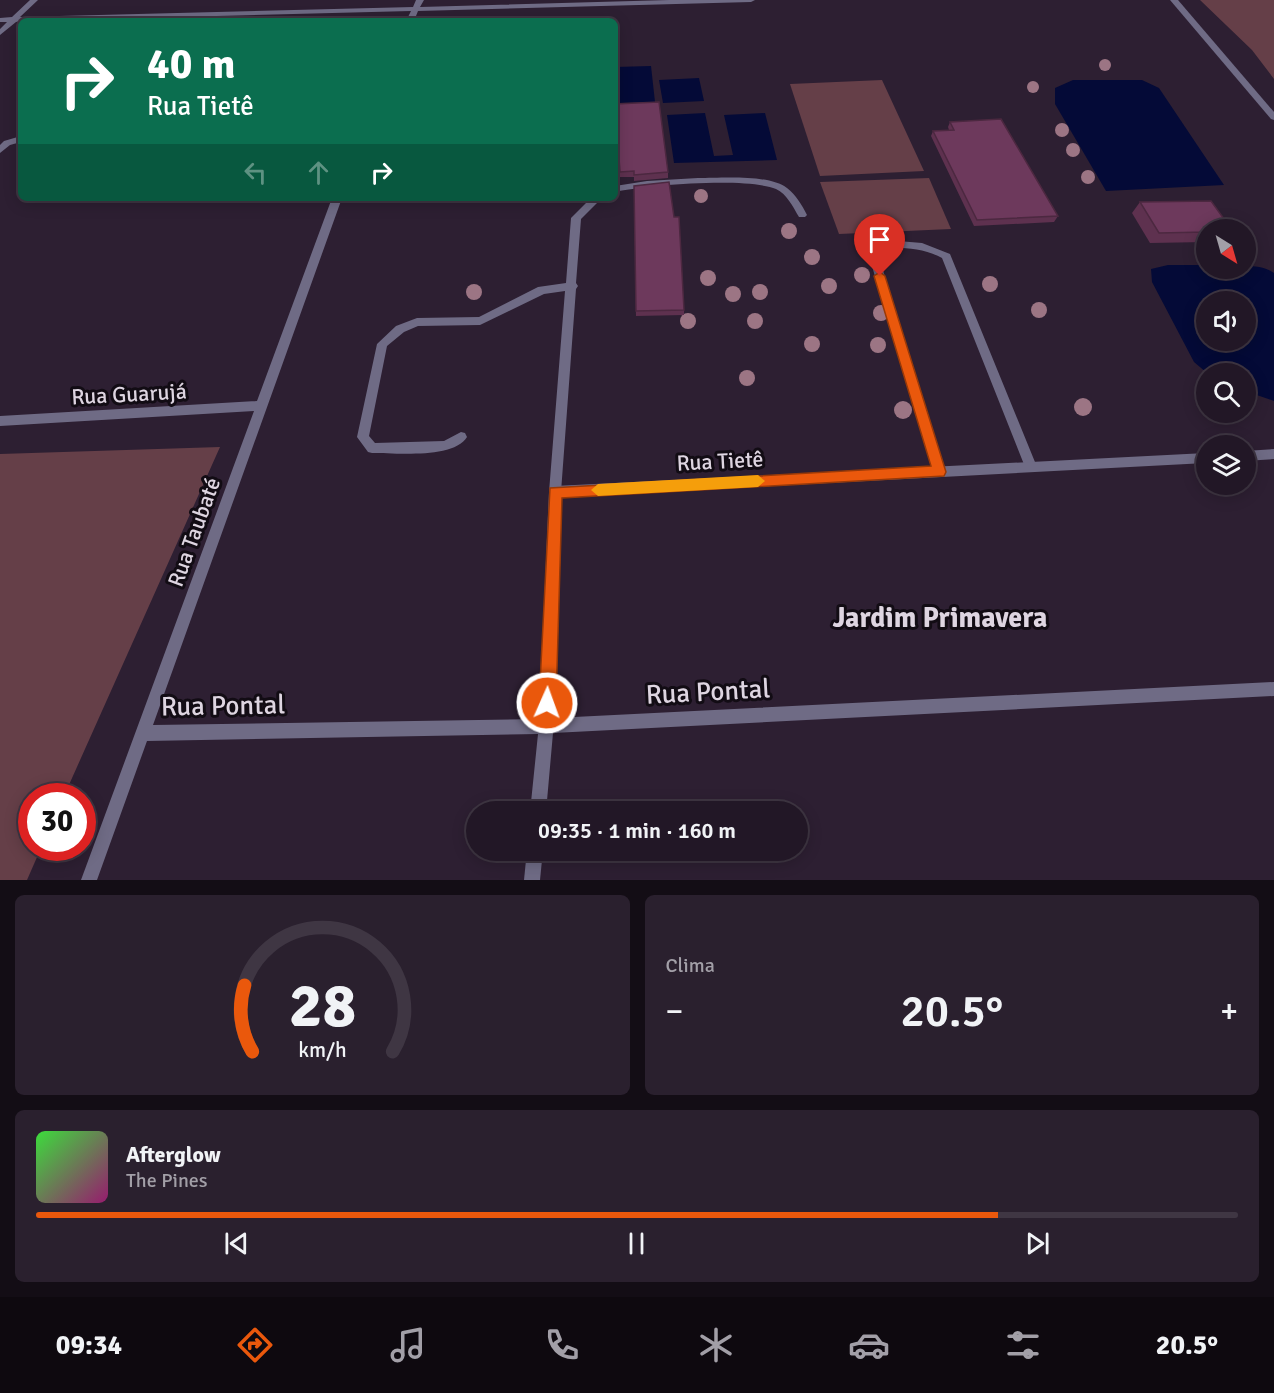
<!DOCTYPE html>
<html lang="pt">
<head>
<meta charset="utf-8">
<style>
	:root { --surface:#221726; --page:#2a202e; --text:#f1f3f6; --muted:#a29fa7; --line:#3f3643; --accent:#ea580c }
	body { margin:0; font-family:Signika,sans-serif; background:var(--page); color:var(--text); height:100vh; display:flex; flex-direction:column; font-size:22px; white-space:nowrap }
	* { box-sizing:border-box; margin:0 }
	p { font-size:20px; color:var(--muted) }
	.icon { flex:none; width:33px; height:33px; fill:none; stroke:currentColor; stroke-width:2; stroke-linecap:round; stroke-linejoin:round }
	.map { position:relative; height:880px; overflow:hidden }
	.drawer { display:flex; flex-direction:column; gap:15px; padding:15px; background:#130d15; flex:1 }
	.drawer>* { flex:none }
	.banner { position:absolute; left:18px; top:18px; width:600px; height:183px; border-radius:9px; box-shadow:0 3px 15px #0003,0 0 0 2px var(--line); background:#0b6e4f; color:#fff; overflow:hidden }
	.needle { width:39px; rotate:143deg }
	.buttons { position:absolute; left:1196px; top:219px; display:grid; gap:12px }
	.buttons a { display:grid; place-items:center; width:60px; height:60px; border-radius:50%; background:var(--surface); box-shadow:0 3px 15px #0003,0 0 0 2px var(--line); font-size:30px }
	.speed { position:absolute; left:18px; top:783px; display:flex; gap:12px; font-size:30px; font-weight:700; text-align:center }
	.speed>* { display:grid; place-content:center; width:78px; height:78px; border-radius:50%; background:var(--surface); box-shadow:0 3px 15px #0003,0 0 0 2px var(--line); line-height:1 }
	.speed .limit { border:9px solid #d22; background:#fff; color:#111 }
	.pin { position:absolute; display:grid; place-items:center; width:51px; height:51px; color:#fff; margin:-62px -26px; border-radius:50% 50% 50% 0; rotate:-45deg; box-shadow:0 0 6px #0007 }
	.pin .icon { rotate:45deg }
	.me { position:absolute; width:66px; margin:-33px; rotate:2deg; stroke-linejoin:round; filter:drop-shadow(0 0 4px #0008) }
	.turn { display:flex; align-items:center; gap:21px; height:126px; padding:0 30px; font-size:27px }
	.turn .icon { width:78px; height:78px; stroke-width:2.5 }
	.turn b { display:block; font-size:42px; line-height:51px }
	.lanes { display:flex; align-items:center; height:57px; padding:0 30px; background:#0003; justify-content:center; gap:30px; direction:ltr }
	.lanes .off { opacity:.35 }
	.big { font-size:45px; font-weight:600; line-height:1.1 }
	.drawer .widget { flex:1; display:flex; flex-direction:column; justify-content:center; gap:9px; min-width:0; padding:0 21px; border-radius:9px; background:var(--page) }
	.drawer .dial { align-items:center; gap:0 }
	.dial svg { height:156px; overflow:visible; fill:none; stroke:var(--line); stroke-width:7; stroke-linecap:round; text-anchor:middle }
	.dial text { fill:var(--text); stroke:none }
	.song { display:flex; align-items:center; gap:18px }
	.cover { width:72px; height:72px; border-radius:9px; background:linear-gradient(135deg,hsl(120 70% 55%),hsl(320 70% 35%)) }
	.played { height:6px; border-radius:3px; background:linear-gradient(90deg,var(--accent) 80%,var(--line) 80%) }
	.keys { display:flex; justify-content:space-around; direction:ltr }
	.heat { display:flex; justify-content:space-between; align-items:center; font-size:33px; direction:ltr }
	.drawer .tiles { flex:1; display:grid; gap:15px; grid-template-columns:1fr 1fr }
	.widget:last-child { grid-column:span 2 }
	.trip { position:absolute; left:466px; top:801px; width:342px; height:60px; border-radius:30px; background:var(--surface); box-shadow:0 3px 15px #0003,0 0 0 2px var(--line); font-weight:600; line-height:60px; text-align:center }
	.dock { display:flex; height:96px; justify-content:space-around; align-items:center; background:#0e090f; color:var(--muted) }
	.dock .icon { width:42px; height:42px }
	.dock .selected { color:var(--accent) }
	.dock b { font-size:27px; color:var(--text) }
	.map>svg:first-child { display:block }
	.green { fill:#653f48 }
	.water { fill:#040a37; fill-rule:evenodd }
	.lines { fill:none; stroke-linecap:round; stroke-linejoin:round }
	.service { fill:#6f6b85; fill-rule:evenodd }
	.minor { fill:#6f6b85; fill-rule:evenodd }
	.tertiary { fill:#6f6b85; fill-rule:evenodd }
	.tree { fill:#9c7584 }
	.wall { fill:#5e314f }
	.building { fill:#6d395c; stroke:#4c2840; stroke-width:1.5 }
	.route { fill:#ea580c; stroke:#983908; stroke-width:1.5 }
	.slow { fill:#f59e0b }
	.labels { text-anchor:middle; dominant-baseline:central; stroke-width:6; stroke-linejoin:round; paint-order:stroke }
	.street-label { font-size:22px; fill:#ded5e1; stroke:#120c14 }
	.near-street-label { font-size:27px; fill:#ded5e1; stroke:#120c14 }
	.district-label { font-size:28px; font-weight:bold; fill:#ded5e1; stroke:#120c14 }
</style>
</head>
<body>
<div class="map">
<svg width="1274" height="880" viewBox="0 0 1274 880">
	<rect width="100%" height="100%" fill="#2d1f32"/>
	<g class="green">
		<path d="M1200,0H1274V79L1252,50Z"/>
		<path d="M882,80L924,171L820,176L790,84Z"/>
		<path d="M929,178L951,229L839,234L820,182Z"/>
		<path d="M220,447L64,796H32V848H41L27,880H0V454Z"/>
	</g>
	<g class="water">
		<path d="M651,66L655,102L616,103L615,67Z"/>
		<path d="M699,78L704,101L663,103L659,80Z"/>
		<path d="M1073,80H1142L1159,88L1224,185L1106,191L1055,104V88Z"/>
		<path d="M705,113L714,156L733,155L724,115L765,113L777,160L674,163L667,115Z"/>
		<path d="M1168,265H1206V268H1245V266C1256,266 1265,267 1274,273V401L1245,391V374L1207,373L1194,362L1152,282L1151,269ZM1206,302H1245V340H1206Z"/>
	</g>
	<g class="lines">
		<g class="service">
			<path d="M21,136V142L10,145L0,153V145L4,141Z"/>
			<path d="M698,178C722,178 768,174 787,188C796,195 802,205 807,215L805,217H799C793,207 787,194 776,189C747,177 647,185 615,192V186L647,181Z"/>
			<path d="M591,198H602L581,219L576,283L578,286L576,289L561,492L559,496L555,498L551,496L549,492L565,291L544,294L480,325L418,326L404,332L387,346L369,436L375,443L444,441L461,432L465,433L467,437C454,459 396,453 372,453L368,452L357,437L377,344L396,326L417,318L479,317L538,287L566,283L571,218Z"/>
			<path d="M898,241L922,243L950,254L1037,467L1035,471L1031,472L1027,471L1025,467L942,258C923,248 904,247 883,248L878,254L945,472L943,476L939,477L935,476L868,253L877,243Z"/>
		</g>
		<g class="minor">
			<path d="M30,0H38L20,17L413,7L416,0H424L420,7L669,0H755L751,2L418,11L414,21H406L411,11L21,21L16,22L0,35V29L7,22H0V18L12,17Z"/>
			<path d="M332,198H342L153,725L539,719L549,492L551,488L555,486L1206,453V463L561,497L554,718L1274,682V696L553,733L546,812H530L538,734L147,741L97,880H81L254,411L0,426V416L257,401Z"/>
			<path d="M1274,449V459L1245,461V451Z"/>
			<path d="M527,850H543L540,880H524Z"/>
		</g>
		<path class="tertiary" d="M1170,0H1178L1274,112V120L1271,119Z"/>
	</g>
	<g class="tree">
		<circle cx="1105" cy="65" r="6"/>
		<circle cx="1033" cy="87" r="6"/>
		<circle cx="1062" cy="130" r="7"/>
		<circle cx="1073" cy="150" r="7"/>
		<circle cx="1088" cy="177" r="7"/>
		<circle cx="701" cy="196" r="7"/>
		<circle cx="789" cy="231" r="8"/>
		<circle cx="812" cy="257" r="8"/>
		<circle cx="862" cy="275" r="8"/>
		<circle cx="708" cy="278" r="8"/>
		<circle cx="990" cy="284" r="8"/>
		<circle cx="829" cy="286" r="8"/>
		<circle cx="474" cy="292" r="8"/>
		<circle cx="760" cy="292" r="8"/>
		<circle cx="733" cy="294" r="8"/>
		<circle cx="1039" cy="310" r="8"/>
		<circle cx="881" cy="313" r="8"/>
		<circle cx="688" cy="321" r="8"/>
		<circle cx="755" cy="321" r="8"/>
		<circle cx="812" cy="344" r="8"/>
		<circle cx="878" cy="345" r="8"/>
		<circle cx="747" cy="378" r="8"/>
		<circle cx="1083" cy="407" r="9"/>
		<circle cx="903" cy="410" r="9"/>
	</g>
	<g class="wall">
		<path d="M615,116L668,172V178L634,181V177H620Z"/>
		<path d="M950,122L1058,216L1054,222L974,226L931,136L933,131L949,130L948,127Z"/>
		<path d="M634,186L684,310V315L636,316Z"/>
		<path d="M1140,202L1206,230V242L1150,243L1132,213Z"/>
	</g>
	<g class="building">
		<path d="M659,102L668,172L634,175V171L620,172L615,104Z"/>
		<path d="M1001,119L1058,216L977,220L933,131L954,130L950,122Z"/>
		<path d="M669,182L674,217H679L684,310L636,311L634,186Z"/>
		<path d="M1211,201L1232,230H1206V232L1159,233L1140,202Z"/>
	</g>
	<path class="route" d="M880,272L885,276L946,472L944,476L562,498L556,703L553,709L547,711L541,709L539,703L550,488L931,466L874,276Z"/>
	<path class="slow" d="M758,475L765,481L758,487L598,496L591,490L598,484Z"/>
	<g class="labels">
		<g class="street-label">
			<text transform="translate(129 394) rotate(-3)">Rua Guarujá</text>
			<text transform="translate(720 461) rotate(-3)">Rua Tietê</text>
			<text transform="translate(194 532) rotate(-70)">Rua Taubaté</text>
		</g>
		<g class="near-street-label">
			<text transform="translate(708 692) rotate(-3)">Rua Pontal</text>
			<text transform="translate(223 706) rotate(-1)">Rua Pontal</text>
		</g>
		<g class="district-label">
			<text x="940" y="618">Jardim Primavera</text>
		</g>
	</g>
</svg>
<div class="buttons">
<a><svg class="needle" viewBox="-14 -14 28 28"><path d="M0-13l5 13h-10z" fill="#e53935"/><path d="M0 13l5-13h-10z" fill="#a29fa7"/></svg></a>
<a><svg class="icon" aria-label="sound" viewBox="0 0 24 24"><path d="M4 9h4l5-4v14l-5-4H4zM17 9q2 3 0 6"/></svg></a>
<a><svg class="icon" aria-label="search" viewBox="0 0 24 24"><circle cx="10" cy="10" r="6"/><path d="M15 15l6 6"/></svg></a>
<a><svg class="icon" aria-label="layers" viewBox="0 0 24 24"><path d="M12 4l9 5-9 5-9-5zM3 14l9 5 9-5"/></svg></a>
</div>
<div class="speed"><div class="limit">30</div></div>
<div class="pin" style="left:880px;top:276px;background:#d93025"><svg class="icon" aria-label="arrive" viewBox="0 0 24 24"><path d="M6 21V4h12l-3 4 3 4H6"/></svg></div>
<svg class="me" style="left:547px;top:703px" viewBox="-20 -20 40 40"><circle r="17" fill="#ea580c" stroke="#fff" stroke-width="3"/><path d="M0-11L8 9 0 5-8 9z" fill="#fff"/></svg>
<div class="trip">09:35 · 1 min · 160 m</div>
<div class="banner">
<div class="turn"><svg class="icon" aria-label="right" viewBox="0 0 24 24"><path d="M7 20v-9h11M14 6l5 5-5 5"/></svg><div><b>40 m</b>Rua Tietê</div></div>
<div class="lanes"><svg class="icon off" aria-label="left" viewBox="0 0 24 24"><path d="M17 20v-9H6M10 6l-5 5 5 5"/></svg><svg class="icon off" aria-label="ahead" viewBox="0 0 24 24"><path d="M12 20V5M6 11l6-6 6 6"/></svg><svg class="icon" aria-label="right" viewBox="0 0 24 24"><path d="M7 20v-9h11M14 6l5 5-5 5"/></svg></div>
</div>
</div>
<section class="drawer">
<div class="tiles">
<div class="widget dial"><svg viewBox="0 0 100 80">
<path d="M14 69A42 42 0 1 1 86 69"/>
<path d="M14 69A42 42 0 0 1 10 35" stroke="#ea580c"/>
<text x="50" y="56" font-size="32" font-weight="700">28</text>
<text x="50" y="72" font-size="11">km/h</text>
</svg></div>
<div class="widget"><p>Clima</p>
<div class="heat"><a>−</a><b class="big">20.5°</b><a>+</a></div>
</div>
<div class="widget">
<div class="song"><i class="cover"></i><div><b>Afterglow</b><p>The Pines</p></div></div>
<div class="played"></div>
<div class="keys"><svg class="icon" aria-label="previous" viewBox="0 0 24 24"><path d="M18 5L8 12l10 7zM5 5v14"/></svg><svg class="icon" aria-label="pause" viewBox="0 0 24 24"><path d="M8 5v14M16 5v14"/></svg><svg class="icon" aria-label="next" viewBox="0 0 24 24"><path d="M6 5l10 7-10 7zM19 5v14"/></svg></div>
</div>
</div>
</section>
<nav class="dock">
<b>09:34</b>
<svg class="icon selected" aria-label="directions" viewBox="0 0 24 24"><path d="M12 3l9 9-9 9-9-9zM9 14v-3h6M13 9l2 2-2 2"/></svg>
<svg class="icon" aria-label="music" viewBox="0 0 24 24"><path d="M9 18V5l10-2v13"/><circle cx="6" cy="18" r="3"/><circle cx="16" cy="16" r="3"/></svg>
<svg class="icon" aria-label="phone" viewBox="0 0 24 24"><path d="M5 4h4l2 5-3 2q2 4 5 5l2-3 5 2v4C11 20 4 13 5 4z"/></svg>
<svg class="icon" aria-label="climate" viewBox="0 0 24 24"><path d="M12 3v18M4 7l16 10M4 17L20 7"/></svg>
<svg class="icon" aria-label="car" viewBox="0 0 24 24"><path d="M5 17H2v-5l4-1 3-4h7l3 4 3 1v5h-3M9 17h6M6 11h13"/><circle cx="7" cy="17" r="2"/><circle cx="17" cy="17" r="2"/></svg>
<svg class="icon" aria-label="filters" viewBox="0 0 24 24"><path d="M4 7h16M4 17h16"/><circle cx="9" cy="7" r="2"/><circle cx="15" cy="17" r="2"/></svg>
<b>20.5°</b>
</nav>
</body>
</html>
